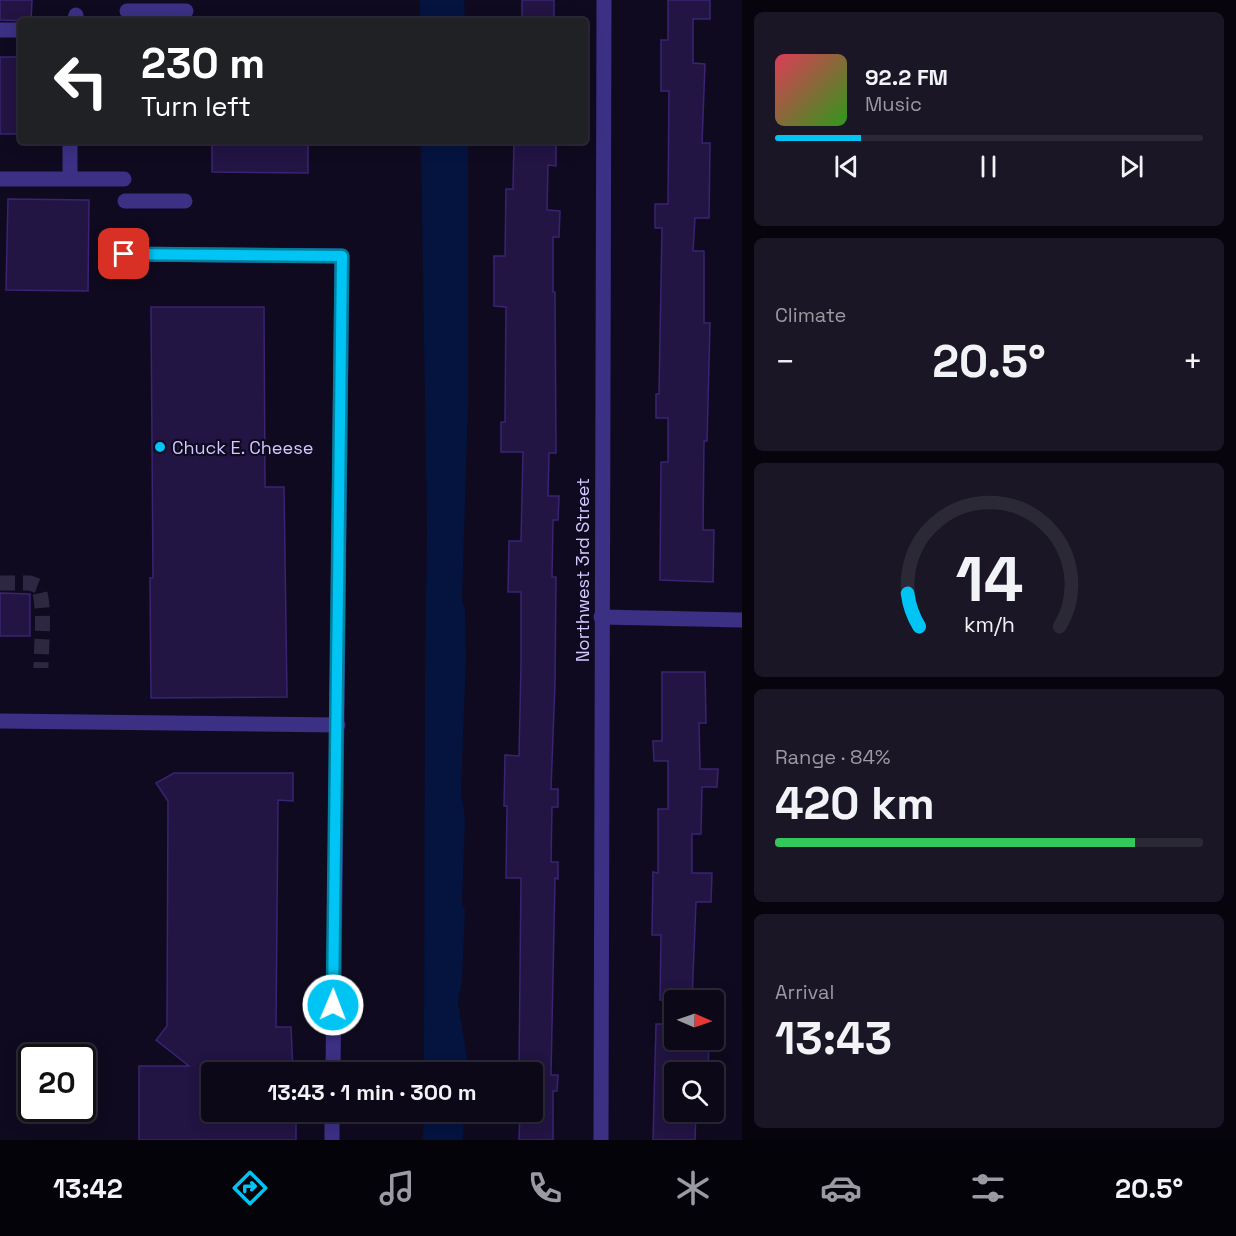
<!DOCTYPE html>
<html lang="en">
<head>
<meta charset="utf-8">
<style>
	:root { --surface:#0c0818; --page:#1a1625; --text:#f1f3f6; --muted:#9a9aa2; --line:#2c2937; --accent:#00c5f4 }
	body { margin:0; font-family:"Space Grotesk",sans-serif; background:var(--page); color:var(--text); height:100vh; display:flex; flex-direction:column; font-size:22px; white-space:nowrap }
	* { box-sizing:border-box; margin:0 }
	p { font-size:20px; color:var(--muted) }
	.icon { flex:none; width:33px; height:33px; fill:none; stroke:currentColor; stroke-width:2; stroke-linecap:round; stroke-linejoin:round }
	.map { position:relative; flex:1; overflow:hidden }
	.side { display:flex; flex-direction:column; gap:12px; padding:12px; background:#07040d; width:494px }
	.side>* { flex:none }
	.top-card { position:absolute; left:18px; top:18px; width:570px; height:126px; border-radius:6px; box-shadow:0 3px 15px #0003,0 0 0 2px var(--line); background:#202124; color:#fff; overflow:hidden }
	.needle { width:39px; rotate:92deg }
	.fabs { position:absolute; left:664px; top:990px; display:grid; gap:12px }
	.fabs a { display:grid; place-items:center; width:60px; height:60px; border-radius:6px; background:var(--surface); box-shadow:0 3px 15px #0003,0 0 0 2px var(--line); font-size:30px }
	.speed { position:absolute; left:18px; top:1044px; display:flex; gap:12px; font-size:30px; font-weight:700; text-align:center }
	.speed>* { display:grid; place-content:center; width:78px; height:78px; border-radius:50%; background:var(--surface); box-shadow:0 3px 15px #0003,0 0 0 2px var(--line); line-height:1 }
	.speed .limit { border:3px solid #111; border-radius:9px; background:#fff; color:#111 }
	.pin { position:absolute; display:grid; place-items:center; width:51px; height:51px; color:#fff; margin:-26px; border-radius:12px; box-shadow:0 3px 9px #0006 }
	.me { position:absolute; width:66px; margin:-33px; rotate:1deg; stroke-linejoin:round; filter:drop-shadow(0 0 4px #0008) }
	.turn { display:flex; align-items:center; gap:21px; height:126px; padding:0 24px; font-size:27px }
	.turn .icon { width:78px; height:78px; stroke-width:2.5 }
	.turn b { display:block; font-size:42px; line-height:51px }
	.big { font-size:45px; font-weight:700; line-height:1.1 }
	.side .card { flex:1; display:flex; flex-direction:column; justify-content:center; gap:9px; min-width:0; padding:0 21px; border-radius:9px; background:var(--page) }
	.side .dial { align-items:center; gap:0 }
	.dial svg { height:156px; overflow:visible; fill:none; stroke:var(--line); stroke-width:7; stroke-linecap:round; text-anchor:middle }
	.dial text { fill:var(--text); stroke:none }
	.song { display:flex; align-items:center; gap:18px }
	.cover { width:72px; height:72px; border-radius:9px; background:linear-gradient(135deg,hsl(350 70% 55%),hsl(110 70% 35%)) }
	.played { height:6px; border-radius:3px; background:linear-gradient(90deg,var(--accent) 20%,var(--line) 20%) }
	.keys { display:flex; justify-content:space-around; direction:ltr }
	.heat { display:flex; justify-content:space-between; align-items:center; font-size:33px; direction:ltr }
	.charge { height:9px; border-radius:4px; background:linear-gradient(90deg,#34c759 84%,var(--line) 0) }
	.trip { position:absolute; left:201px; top:1062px; width:342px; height:60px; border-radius:6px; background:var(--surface); box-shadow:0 3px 15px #0003,0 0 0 2px var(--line); font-weight:700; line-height:60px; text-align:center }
	.tabs { display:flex; height:96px; justify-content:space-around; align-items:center; background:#05030a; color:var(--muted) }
	.tabs .icon { width:42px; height:42px }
	.tabs .selected { color:var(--accent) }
	.tabs b { font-size:27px; color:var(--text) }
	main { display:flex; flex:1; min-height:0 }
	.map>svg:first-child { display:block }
	.water { fill:#04143f }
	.building { fill:#221443; stroke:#3a2372; stroke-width:1.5 }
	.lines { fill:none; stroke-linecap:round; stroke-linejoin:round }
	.minor-tunnel { stroke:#2d2741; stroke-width:15; stroke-dasharray:15 8; stroke-linecap:butt }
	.minor { stroke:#3b3084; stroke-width:15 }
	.route-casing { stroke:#00809f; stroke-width:15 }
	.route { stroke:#00c5f4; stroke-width:10 }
	.poi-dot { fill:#00c5f4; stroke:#100a20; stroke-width:2 }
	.labels { text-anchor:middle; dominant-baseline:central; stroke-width:4.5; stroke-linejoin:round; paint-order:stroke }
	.poi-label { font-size:18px; fill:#d4c9ff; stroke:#100a20; text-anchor:start }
	.street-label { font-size:18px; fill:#d4c9ff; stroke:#100a20 }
</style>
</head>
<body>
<main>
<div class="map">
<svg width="743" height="1140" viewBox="0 0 743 1140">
	<rect width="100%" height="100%" fill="#100a20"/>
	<g class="water">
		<path d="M420,0H464L465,21H420Z"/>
		<path d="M421,141H468V402L462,600L465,611L466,655L461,792L465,818L462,904L465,910L462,979L458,1003L467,1058L466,1072H424L425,672L427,529Z"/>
		<path d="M424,1112H464L463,1140H423Z"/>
	</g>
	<g class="building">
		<path d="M0,0H32L31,21L0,20Z"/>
		<rect x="522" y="0" width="32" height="21"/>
		<path d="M668,0H710V19H693V63L705,64L702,143H710L709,218H695L693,251H704V323H710L707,441H704L703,530H714L713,582L660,580L661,462H668V418H656V394H659L662,228H655V204H668L669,91H661V40H668Z"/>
		<rect x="0" y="57" width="21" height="77"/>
		<path d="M212,141H308V173L212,172Z"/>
		<path d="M514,141H556V166L548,165L547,210L560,211L559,237H553V292H555L556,453H549L548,496H559L558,520H553L552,577H556L555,683L551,789H558V807H552L551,862H558V879L555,878L551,1075H558L557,1091H553V1140H519L520,1112H532V1072H519L521,878H506L507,806H504L505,755L519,756L521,664V592H508L509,541H521L523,452H501V422H505L506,307L494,306V256H505L506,189H513Z"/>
		<path d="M8,199L89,200L88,291L6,290Z"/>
		<path d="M151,307H264L265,487H284L287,697L151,698L150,578H153Z"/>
		<path d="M0,593L30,594V636H0Z"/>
		<path d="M662,672H705L706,723H699L700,769H718L717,787H702L701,834H692V873H712L711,902H696L692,1000H660L661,935H652L653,872L658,873V809H668V761H654L653,741H662Z"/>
		<path d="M174,773H293V801L278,800L276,1027H291L293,1072H212V1112H296V1140H139V1066H189L156,1040L167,1026L168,801L156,783Z"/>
		<path d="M656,1024H675V1040H709L708,1070H675V1112H696L695,1140H653Z"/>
	</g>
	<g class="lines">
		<path class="minor-tunnel" d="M0,583H30L38,586C46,608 41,644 41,668"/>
		<g class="minor">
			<path d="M127,11H186"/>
			<path d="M74,21L76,15"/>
			<path d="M0,30H21"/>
			<path d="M70,178V141"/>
			<path d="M0,179H124"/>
			<path d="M125,201H185"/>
			<path d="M124,254L342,256L333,1072"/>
			<path d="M601,617L743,620"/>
			<path d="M0,721L338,725"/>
			<path d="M332,1140V1112"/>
			<path d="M601,1140L604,0"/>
		</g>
	</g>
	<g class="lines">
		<defs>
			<path id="route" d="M124,254L342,256L333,1005"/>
		</defs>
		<use href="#route" class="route-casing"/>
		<use href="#route" class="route"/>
	</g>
	<circle class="poi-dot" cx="160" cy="447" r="6"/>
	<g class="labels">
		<g class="poi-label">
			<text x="172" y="447">Chuck E. Cheese</text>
		</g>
		<g class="street-label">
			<text transform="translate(582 570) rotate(-90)">Northwest 3rd Street</text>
		</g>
	</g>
</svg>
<div class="fabs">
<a><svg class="needle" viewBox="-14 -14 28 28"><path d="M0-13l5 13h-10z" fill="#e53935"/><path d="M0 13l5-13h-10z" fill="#9a9aa2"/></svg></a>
<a><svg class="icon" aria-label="search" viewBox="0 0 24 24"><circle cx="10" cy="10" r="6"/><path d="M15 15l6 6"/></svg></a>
</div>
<div class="speed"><div class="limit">20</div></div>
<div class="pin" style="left:124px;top:254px;background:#d93025"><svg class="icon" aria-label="arrive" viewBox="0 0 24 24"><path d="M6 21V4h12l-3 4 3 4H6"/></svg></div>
<svg class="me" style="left:333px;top:1005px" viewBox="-20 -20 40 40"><circle r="17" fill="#00c5f4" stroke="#fff" stroke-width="3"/><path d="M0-11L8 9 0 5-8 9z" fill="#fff"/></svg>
<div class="trip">13:43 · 1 min · 300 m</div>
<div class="top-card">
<div class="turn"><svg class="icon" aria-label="left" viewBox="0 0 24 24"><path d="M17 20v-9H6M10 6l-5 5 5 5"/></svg><div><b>230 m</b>Turn left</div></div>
</div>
</div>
<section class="side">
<div class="card">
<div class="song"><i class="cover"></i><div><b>92.2 FM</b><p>Music</p></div></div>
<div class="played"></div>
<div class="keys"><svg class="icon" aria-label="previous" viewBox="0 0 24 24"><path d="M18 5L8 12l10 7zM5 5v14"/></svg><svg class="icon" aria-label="pause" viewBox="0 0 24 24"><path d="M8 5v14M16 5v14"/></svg><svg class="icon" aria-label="next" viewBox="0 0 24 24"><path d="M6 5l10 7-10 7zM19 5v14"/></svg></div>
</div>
<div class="card"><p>Climate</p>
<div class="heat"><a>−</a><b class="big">20.5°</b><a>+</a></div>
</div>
<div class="card dial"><svg viewBox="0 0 100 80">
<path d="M14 69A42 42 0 1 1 86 69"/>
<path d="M14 69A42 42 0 0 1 8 52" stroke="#00c5f4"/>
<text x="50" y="56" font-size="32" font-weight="700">14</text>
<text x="50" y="72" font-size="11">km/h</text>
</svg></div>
<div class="card"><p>Range · 84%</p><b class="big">420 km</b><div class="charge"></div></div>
<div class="card"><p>Arrival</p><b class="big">13:43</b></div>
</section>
</main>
<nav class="tabs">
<b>13:42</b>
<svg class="icon selected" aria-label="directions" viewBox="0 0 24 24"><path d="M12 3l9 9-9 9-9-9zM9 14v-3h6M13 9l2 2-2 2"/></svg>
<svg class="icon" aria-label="music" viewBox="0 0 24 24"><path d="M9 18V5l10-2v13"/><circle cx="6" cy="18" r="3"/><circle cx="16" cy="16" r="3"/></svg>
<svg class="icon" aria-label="phone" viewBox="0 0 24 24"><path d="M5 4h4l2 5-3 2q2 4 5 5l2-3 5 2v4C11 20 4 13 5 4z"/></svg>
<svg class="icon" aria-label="climate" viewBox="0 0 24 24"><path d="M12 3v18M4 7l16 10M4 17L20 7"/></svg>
<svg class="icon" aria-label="car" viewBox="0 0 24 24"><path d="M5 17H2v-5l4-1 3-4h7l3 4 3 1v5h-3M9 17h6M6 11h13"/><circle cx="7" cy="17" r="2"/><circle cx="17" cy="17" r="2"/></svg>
<svg class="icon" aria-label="filters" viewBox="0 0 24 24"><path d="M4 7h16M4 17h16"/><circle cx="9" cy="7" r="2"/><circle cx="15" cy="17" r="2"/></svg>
<b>20.5°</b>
</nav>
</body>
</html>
